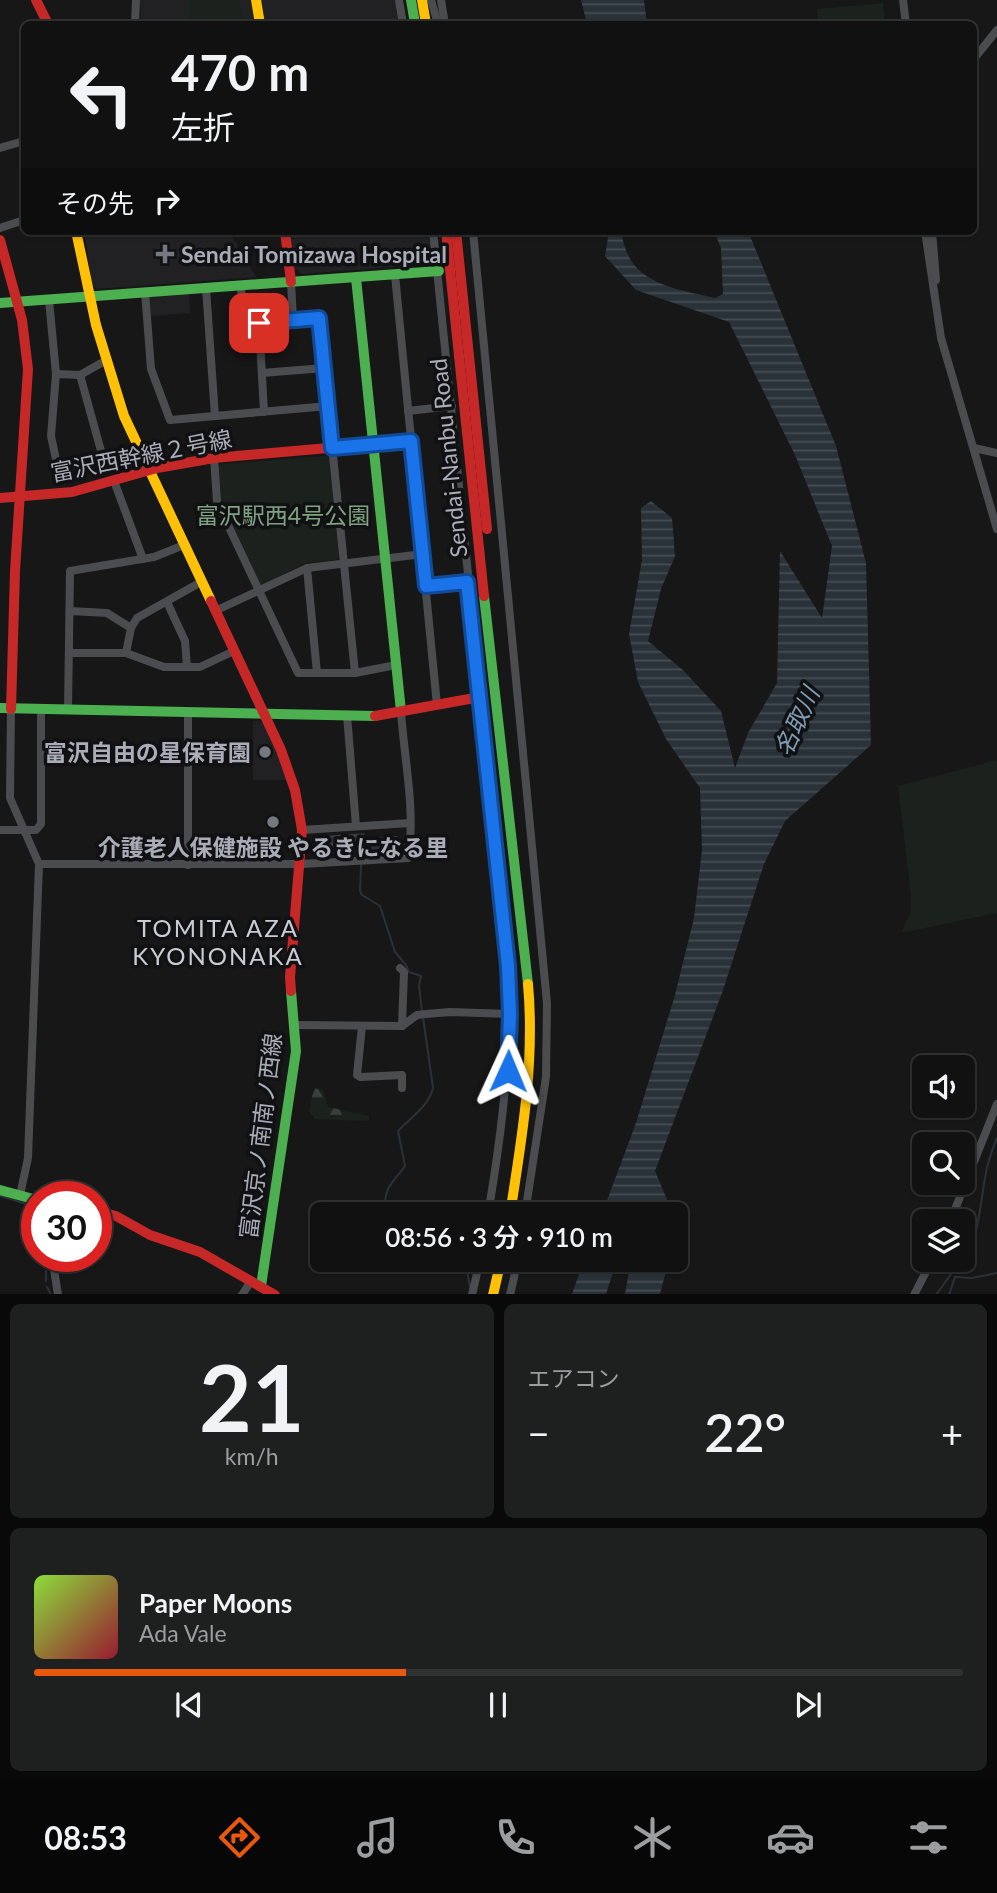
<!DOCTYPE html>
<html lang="ja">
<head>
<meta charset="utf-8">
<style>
	:root { --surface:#111; --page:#1e1f1f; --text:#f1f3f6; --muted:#9c9d9f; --line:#303131; --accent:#ea580c }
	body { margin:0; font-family:Lato,"Noto Sans JP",sans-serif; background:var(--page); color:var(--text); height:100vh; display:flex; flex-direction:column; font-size:26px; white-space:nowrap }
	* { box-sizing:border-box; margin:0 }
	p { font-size:23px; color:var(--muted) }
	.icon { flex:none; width:38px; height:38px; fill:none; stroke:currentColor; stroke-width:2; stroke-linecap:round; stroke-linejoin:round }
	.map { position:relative; height:1294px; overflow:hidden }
	.side { display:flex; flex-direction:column; gap:10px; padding:10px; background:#090909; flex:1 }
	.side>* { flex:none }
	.hud { position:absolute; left:21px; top:21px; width:956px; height:214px; border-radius:10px; box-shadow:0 2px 5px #0004,0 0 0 2px var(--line); background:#111; color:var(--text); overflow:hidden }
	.fabs { position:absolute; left:912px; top:1055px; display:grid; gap:14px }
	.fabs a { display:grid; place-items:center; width:63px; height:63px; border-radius:10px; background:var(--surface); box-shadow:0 2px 5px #0004,0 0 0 2px var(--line); font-size:35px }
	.speed { position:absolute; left:21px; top:1181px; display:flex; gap:14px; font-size:35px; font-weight:700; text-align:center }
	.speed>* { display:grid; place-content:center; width:91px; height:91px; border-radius:50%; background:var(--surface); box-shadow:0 2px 5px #0004,0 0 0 2px var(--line); line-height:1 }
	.speed .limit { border:10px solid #d22; background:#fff; color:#111 }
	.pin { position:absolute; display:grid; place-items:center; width:60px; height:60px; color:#fff; margin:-30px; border-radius:14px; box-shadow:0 4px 10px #0006 }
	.me { position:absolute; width:77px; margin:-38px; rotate:1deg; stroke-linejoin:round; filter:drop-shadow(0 0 5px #0008) }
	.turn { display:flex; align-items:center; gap:24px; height:147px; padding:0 35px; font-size:32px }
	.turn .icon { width:91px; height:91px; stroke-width:2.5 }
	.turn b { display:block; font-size:49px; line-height:60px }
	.then { display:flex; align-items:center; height:66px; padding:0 35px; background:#0003; gap:14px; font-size:26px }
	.big { font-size:52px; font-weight:600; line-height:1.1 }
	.side .card { flex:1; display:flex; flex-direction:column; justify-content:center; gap:10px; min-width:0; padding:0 24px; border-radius:10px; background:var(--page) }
	.side .dial { align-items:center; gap:0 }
	.dial b { font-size:91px; line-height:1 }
	.song { display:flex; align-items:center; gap:21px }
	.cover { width:84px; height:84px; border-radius:10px; background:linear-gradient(135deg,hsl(90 70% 55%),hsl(350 70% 35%)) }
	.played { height:7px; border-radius:4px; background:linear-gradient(90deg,var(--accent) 40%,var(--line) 40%) }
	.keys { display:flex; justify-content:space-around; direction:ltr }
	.heat { display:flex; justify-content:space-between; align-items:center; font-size:38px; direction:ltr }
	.side .tiles { flex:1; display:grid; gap:10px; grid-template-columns:1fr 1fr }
	.card:last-child { grid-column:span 2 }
	.trip { position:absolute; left:310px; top:1202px; width:378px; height:70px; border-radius:10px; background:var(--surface); box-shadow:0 2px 5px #0004,0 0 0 2px var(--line); font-weight:600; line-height:70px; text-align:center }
	.dock { display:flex; height:112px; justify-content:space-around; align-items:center; background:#070707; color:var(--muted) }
	.dock .icon { width:49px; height:49px }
	.dock .current { color:var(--accent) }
	.dock b { font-size:32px; color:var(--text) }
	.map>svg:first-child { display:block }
	.built { fill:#212124 }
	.forest { fill:url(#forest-firs) }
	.park { fill:#1b211c }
	.water { fill:url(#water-rules) }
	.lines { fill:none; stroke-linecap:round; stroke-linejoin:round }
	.stream { stroke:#2a3239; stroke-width:2 }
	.street { stroke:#4b4c50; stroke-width:8 }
	.fast { stroke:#4caf50; stroke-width:10 }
	.slow { stroke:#ffc107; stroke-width:10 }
	.jam { stroke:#c62828; stroke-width:10 }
	.route-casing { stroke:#114b97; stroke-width:18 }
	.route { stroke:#1a73e8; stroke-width:12 }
	.poi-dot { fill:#757880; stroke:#111113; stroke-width:2.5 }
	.labels { text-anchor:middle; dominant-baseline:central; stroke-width:7; stroke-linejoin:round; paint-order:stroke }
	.poi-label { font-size:23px; font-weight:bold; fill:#a8adb8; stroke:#111113; text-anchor:start }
	.street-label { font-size:23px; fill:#a8adb8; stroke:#111113 }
	.park-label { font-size:23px; fill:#7fa381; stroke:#111113 }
	.water-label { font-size:24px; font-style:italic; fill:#7f9bb3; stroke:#111113 }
	.neighbourhood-label { font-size:24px; letter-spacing:2px; fill:#c9ccd4; stroke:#111113 }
</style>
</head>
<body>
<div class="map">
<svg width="997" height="1295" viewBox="0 0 997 1295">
	<defs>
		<pattern id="forest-firs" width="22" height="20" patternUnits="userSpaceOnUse" patternTransform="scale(1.75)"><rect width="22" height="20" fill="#1b211c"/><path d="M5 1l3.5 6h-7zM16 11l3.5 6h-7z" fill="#393f3b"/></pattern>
		<pattern id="water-rules" width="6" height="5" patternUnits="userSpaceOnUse" patternTransform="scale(1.75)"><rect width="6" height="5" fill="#2a3239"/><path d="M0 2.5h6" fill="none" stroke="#464d54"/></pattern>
	</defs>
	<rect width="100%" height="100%" fill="#171717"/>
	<g class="built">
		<path d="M140,0H251L254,24H141Z"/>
		<path d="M260,0H397L400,24H263Z"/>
		<path d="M84,231H229L256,277L97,289L92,285Z"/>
		<path d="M289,231H429L431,264L302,274L293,266Z"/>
		<path d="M189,293L190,313L149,316L148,299L151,296Z"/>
		<path d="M253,721H260L265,725L289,780H253Z"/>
	</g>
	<path class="forest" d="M314,1088L323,1090L328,1107L369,1116V1121L315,1119L309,1111Z"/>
	<g class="park">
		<path d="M189,0H238L243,15L244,24H189Z"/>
		<path d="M883,3L885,24H818L817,9Z"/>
		<path d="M327,456L330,459L339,556L336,560L306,563L262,585L257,582L219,502L217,468L221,464Z"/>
		<path d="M997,760V913L901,933L911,911V896L898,786Z"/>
	</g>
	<g class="water">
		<path d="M581,0H644L647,24H587Z"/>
		<path d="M609,231H623C621,237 623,240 625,247C636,285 681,290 715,298L723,294L721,248L714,231H748L836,446L866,563L871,745L785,821L764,864L722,993L655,1171L673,1214H602L636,1123L675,995L694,918L702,850L700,788L666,739L638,682L629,634L642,560L641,508L651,501L672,518L675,556L661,589L648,641L683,670L721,711L735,768L748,733L777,683L780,551L822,618L832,546L795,455L729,322L636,290L605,256Z"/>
		<path d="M364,833L365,838L397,836L399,843H406L405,850L314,855L316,837Z"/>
		<path d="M584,1260H617L606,1294H572Z"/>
		<path d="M631,1260H669L660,1294H625Z"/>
	</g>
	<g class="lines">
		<g class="stream">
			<path d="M361,865L360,891L362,895L380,906L395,952L406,965L409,972L421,976L419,986L422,1011"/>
			<path d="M0,1196L30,1205L37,1210"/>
			<path d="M385,1214C384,1185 390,1187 405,1166L398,1131C410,1118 429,1106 433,1088L423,1017"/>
			<path d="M962,1259C982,1237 980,1192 988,1164C990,1156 993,1147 997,1138"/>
			<path d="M465,1260L470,1287"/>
			<path d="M46,1264V1256"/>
			<path d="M46,1271V1281"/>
			<path d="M47,1287L51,1295"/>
			<path d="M936,1295L961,1260"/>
			<path d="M949,1295L955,1277L972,1278L997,1273"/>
		</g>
		<g class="street">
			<path d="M399,0L403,24"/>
			<path d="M431,0L438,24"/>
			<path d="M441,0L445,24"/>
			<path d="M903,0L906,24"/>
			<path d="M135,24L136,0"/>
			<path d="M973,60L997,30"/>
			<path d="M0,148L24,141"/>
			<path d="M0,228L24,220"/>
			<path d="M433,231L508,966C512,1050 502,1132 488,1214"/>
			<path d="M473,231L547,1003L546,1077L525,1214"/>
			<path d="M925,231L941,338L997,529"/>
			<path d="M932,231L936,280"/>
			<path d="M395,275L437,705"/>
			<path d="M291,282L293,320"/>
			<path d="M241,285L242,314"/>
			<path d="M206,288L215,416"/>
			<path d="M145,292L151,369L170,420L328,406L355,673"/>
			<path d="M49,300L56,374L51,436L58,469L103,458L80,375L105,361"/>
			<path d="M262,373L324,368"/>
			<path d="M56,374L80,375"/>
			<path d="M408,411L452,406"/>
			<path d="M264,412L259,323L319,318L328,406"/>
			<path d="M374,444L411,441"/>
			<path d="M974,448L997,453"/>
			<path d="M214,458L217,502L298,673H355L396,665"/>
			<path d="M114,481L143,559"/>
			<path d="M307,568L317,673"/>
			<path d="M426,586L467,582"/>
			<path d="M167,602L185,641L187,667"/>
			<path d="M215,611L307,568L423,554"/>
			<path d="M131,628L137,618L201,582"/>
			<path d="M69,653H126L131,628L107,613L70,611"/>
			<path d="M126,653L164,667H200L234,651"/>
			<path d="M11,709L10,798L39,864L28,1158L20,1195"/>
			<path d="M68,710L70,571L154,557L184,545"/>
			<path d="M188,712V865"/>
			<path d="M347,715L356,826"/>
			<path d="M0,830H36L41,824V709"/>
			<path d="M302,830L410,823"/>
			<path d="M39,864H301L408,858C416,810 404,759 401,711"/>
			<path d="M400,968L404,972L402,1026"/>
			<path d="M295,1025L402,1026L417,1015L426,1014L450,1012L510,1014"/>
			<path d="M362,1026L357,1075L360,1077L402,1075V1088"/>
			<path d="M950,1222L997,1104"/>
			<path d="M52,1256L58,1295"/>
			<path d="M242,1295L251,1281"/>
			<path d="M472,1295L480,1260"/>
			<path d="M510,1295L518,1260"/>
			<path d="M914,1295L932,1260"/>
		</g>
		<g class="fast">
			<path d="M411,0L415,24"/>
			<path d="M356,278L401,711"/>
			<path d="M0,303L439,271"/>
			<path d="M484,596L528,984"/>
			<path d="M0,708L375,716"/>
			<path d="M0,1190L37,1200"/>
			<path d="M261,1286L296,1051L291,991"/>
		</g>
		<g class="slow">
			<path d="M256,0L260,24"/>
			<path d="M422,0L426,24"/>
			<path d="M76,231L96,325L124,416L211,601"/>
			<path d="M510,1214C522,1138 535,1061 528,984"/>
			<path d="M493,1295L501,1260"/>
		</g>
		<g class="jam">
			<path d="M36,0L48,24"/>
			<path d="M285,231L291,282"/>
			<path d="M446,231L484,596"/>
			<path d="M456,231L487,529"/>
			<path d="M0,240L22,320L28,369L15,571L11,709"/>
			<path d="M0,498L72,492L157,468L214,458L374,444"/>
			<path d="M211,601L281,750L295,790L302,830L290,977L291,991"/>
			<path d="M375,716L480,697"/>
			<path d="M96,1211L116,1216L150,1235L200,1252L275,1295"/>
		</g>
	</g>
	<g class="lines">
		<defs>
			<path id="route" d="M259,323L319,318L332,448L411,441L426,586L467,582L508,966L510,1014L508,1071"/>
		</defs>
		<use href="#route" class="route-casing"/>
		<use href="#route" class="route"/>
	</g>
	<g class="poi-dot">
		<path d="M161.5 243.5h7v7h7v7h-7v7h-7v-7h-7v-7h7z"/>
		<circle cx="265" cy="752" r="7"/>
		<circle cx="273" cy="822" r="7"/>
	</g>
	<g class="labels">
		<g class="poi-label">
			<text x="181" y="254">Sendai Tomizawa Hospital</text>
			<text x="251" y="752" text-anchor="end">富沢自由の星保育園</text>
			<text x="273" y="847" text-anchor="middle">介護老人保健施設 やるきになる里</text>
		</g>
		<g class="street-label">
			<text transform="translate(141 455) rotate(-11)">富沢西幹線２号線</text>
			<text transform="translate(448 458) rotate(-96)">Sendai-Nanbu Road</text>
			<text transform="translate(260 1136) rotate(-83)">富沢京ノ南南ノ西線</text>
		</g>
		<g class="park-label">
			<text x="283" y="515">富沢駅西4号公園</text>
		</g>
		<g class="water-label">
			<text transform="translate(796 721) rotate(-65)">名取川</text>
		</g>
		<g class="neighbourhood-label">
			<text x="218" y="927">TOMITA AZA<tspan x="218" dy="28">KYONONAKA</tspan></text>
		</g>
	</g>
</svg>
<div class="fabs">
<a><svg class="icon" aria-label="sound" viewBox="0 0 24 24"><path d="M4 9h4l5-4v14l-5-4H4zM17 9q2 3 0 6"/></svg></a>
<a><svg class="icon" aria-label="search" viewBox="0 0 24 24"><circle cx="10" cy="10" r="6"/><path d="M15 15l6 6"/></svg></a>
<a><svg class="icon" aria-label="layers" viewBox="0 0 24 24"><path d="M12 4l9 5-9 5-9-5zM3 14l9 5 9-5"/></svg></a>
</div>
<div class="speed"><div class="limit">30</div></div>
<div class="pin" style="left:259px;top:323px;background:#d93025"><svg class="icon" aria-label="arrive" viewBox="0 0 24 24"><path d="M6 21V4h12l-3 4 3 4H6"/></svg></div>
<svg class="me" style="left:508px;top:1071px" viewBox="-20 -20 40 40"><path d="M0-17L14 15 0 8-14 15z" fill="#1a73e8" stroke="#fff" stroke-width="4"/></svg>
<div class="trip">08:56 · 3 分 · 910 m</div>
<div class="hud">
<div class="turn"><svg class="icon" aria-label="left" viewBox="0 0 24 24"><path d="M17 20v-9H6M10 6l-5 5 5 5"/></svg><div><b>470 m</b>左折</div></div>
<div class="then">その先<svg class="icon" aria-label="right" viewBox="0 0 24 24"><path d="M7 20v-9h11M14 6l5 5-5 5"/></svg></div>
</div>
</div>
<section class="side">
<div class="tiles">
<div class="card dial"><b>21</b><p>km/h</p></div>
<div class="card"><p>エアコン</p>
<div class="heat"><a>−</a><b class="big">22°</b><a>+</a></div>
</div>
<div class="card">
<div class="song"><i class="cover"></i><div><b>Paper Moons</b><p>Ada Vale</p></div></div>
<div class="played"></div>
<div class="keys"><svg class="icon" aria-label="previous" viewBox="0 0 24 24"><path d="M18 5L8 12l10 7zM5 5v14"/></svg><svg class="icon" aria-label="pause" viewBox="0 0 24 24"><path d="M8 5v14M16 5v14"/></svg><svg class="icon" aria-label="next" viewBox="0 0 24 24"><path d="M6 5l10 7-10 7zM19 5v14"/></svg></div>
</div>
</div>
</section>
<nav class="dock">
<b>08:53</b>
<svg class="icon current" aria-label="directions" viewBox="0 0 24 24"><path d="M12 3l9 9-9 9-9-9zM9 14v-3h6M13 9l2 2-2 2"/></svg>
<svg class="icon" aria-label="music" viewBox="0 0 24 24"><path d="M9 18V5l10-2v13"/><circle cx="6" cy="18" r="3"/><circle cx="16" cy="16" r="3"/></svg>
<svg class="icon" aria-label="phone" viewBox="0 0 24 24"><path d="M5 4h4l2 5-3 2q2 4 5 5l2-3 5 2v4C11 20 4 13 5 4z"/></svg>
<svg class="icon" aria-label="climate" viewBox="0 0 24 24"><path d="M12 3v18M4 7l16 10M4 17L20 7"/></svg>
<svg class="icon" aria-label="car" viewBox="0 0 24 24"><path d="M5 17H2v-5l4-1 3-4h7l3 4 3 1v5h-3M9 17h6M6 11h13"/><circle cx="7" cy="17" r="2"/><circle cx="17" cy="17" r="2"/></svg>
<svg class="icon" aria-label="filters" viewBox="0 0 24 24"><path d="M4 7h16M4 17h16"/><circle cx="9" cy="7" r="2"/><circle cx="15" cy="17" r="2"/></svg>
</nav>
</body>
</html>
